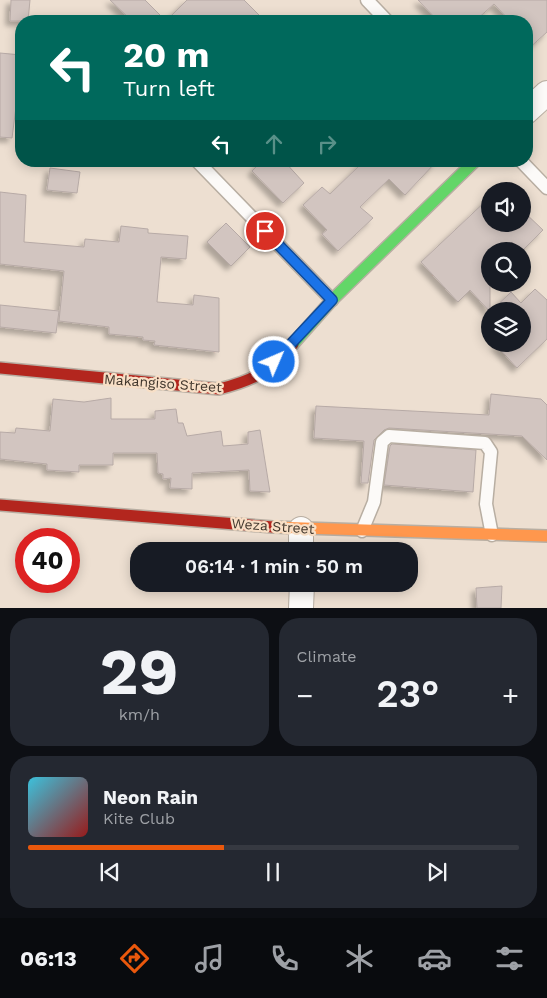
<!DOCTYPE html>
<html lang="en">
<head>
<meta charset="utf-8">
<style>
	:root { --surface:#171b24; --page:#242831; --text:#f1f3f6; --muted:#9ea1a6; --line:#363941; --accent:#ea580c }
	body { margin:0; font-family:"Work Sans",sans-serif; background:var(--page); color:var(--text); height:100vh; display:flex; flex-direction:column; font-size:19px; white-space:nowrap }
	* { box-sizing:border-box; margin:0 }
	p { font-size:16px; color:var(--muted) }
	.icon { flex:none; width:28px; height:28px; fill:none; stroke:currentColor; stroke-width:2; stroke-linecap:round; stroke-linejoin:round }
	.map { position:relative; height:608px; overflow:hidden }
	.sheet { display:flex; flex-direction:column; gap:10px; padding:10px; background:#0d0f14; flex:1 }
	.sheet>* { flex:none }
	.top-card { position:absolute; left:15px; top:15px; width:518px; height:152px; border-radius:20px; box-shadow:0 2px 12px #0003; background:#00695c; color:#fff; overflow:hidden }
	.tools { position:absolute; left:481px; top:182px; display:grid; gap:10px }
	.tools a { display:grid; place-items:center; width:50px; height:50px; border-radius:50%; background:var(--surface); box-shadow:0 2px 12px #0003; font-size:25px }
	.speed { position:absolute; left:15px; top:528px; display:flex; gap:10px; font-size:25px; font-weight:700; text-align:center }
	.speed>* { display:grid; place-content:center; width:65px; height:65px; border-radius:50%; background:var(--surface); box-shadow:0 2px 12px #0003; line-height:1 }
	.speed .limit { border:8px solid #d22; background:#fff; color:#111 }
	.pin { position:absolute; display:grid; place-items:center; width:42px; height:42px; color:#fff; margin:-21px; border:2px solid #fff; border-radius:50%; box-shadow:0 1px 5px #0007 }
	.me { position:absolute; width:55px; margin:-28px; rotate:45deg; stroke-linejoin:round; filter:drop-shadow(0 0 4px #0008) }
	.turn { display:flex; align-items:center; gap:18px; height:105px; padding:0 25px; font-size:22px }
	.turn .icon { width:65px; height:65px; stroke-width:2.5 }
	.turn b { display:block; font-size:35px; line-height:42px }
	.lanes { display:flex; align-items:center; height:48px; padding:0 25px; background:#0003; justify-content:center; gap:25px; direction:ltr }
	.lanes .off { opacity:.35 }
	.big { font-size:38px; font-weight:600; line-height:1.1 }
	.sheet .widget { flex:1; display:flex; flex-direction:column; justify-content:center; gap:8px; min-width:0; padding:0 18px; border-radius:20px; background:var(--page) }
	.sheet .dial { align-items:center; gap:0 }
	.dial b { font-size:65px; line-height:1 }
	.song { display:flex; align-items:center; gap:15px }
	.cover { width:60px; height:60px; border-radius:8px; background:linear-gradient(135deg,hsl(190 70% 55%),hsl(0 70% 35%)) }
	.played { height:5px; border-radius:2px; background:linear-gradient(90deg,var(--accent) 40%,var(--line) 40%) }
	.keys { display:flex; justify-content:space-around; direction:ltr }
	.heat { display:flex; justify-content:space-between; align-items:center; font-size:28px; direction:ltr }
	.sheet .tiles { flex:1; display:grid; gap:10px; grid-template-columns:1fr 1fr }
	.widget:last-child { grid-column:span 2 }
	.trip { position:absolute; left:130px; top:542px; width:288px; height:50px; border-radius:20px; background:var(--surface); box-shadow:0 2px 12px #0003; font-weight:600; line-height:50px; text-align:center }
	.menu { display:flex; height:80px; justify-content:space-around; align-items:center; background:#090b0e; color:var(--muted) }
	.menu .icon { width:35px; height:35px }
	.menu .active { color:var(--accent) }
	.menu b { font-size:22px; color:var(--text) }
	.map>svg:first-child { display:block }
	.building { fill:#d2c5c0; stroke:#b7aaa6; filter:url(#shadow) }
	.lines { fill:none; stroke-linecap:round; stroke-linejoin:round }
	.lane-casing { stroke:#b8aea2; stroke-width:15 }
	.street-casing { stroke:#b8aea2; stroke-width:26 }
	.fast-casing { stroke:#b8aea2; stroke-width:14 }
	.slow-casing { stroke:#b8aea2; stroke-width:14 }
	.jam-casing { stroke:#b8aea2; stroke-width:14 }
	.lane { stroke:#fcfaf8; stroke-width:12 }
	.street { stroke:#fcfaf8; stroke-width:24 }
	.fast { stroke:#63d668; stroke-width:11 }
	.slow { stroke:#ff974d; stroke-width:11 }
	.jam { stroke:#b3261e; stroke-width:11 }
	.route-casing { stroke:#114b97; stroke-width:12 }
	.route { stroke:#1a73e8; stroke-width:9 }
	.labels { text-anchor:middle; dominant-baseline:central; stroke-width:4.5; stroke-linejoin:round; paint-order:stroke }
	.street-label { font-size:14px; fill:#3f352b; stroke:#f8dfc6 }
</style>
</head>
<body>
<div class="map">
<svg width="547" height="608" viewBox="0 0 547 608">
	<defs>
		<filter id="shadow"><feDropShadow dx="-4.5" dy="4.5" stdDeviation="2.5" flood-color="#0004"/></filter>
	</defs>
	<rect width="100%" height="100%" fill="#eddfd1"/>
	<g class="building">
		<path d="M11,0H30L28,21H10Z"/>
		<path d="M110,0H145L166,21L187,0H244L265,21H132Z"/>
		<path d="M418,0H547V32L526,51V21H510L494,4L475,21H438Z"/>
		<path d="M0,53L21,55V84H19L12,138L0,137Z"/>
		<path d="M262,161H284L304,183L283,203L252,171Z"/>
		<path d="M364,161H437L405,195L389,179L360,207L373,218L338,251L322,234L327,230L303,205L322,187L330,194Z"/>
		<path d="M50,168L80,172L77,193L47,190Z"/>
		<path d="M0,192L26,195L24,242L84,247L85,239L119,242L121,226L148,229V233L188,236L186,259L161,257L157,302L193,305L194,295L219,298V352L154,345L155,341L143,340V337L109,334V327L59,321L64,271L0,264Z"/>
		<path d="M490,197V224H522V210L543,230L522,251L512,242L503,251H490V263L487,266L490,270V312L470,290L458,302L421,262Z"/>
		<path d="M226,223L250,247L231,266L207,242Z"/>
		<path d="M535,289L547,300V339L517,368L495,344H522V311H491L511,292L521,303Z"/>
		<path d="M0,305L59,311L56,333L0,327Z"/>
		<path d="M491,394L541,399L547,405V460L522,436L389,428L384,430L374,440L368,483H361L364,441L314,438L316,406L489,415Z"/>
		<path d="M111,398V419H155V411L176,409L178,423H183L187,436L221,431L223,446L248,444V432L260,430L270,492L250,491L249,470L192,473V489L170,488L171,478L163,479V474L158,473L157,453H113V465H79V472L47,470V464L0,459V432L15,433L16,428L50,431L53,399L84,402Z"/>
		<path d="M392,444L476,450L473,492L384,485L390,446Z"/>
		<path d="M502,586L501,608H477L476,588Z"/>
	</g>
	<g class="lines">
		<defs>
			<g id="lane">
				<path d="M367,0L387,21"/>
				<path d="M197,161L332,300"/>
				<path d="M521,161L547,188"/>
				<path d="M362,531L374,502L382,442L389,436L485,443L491,452L486,504L492,535"/>
			</g>
			<g id="street">
				<path d="M526,112L547,93"/>
				<path d="M301,529V551"/>
				<path d="M301,608L302,584"/>
			</g>
			<path id="fast" d="M293,344L332,300L475,161"/>
			<path id="slow" d="M273,527L547,536"/>
			<g id="jam">
				<path d="M0,368L219,389C255,380 268,372 293,344"/>
				<path d="M0,505L273,527"/>
			</g>
		</defs>
		<use href="#lane" class="lane-casing"/>
		<use href="#street" class="street-casing"/>
		<use href="#fast" class="fast-casing"/>
		<use href="#slow" class="slow-casing"/>
		<use href="#jam" class="jam-casing"/>
		<use href="#lane" class="lane"/>
		<use href="#street" class="street"/>
		<use href="#fast" class="fast"/>
		<use href="#slow" class="slow"/>
		<use href="#jam" class="jam"/>
	</g>
	<g class="lines">
		<defs>
			<path id="route" d="M265,231L332,300L274,362"/>
		</defs>
		<use href="#route" class="route-casing"/>
		<use href="#route" class="route"/>
	</g>
	<g class="labels">
		<g class="street-label">
			<text transform="translate(163 383) rotate(4)">Makangiso Street</text>
			<text transform="translate(273 526) rotate(4)">Weza Street</text>
		</g>
	</g>
</svg>
<div class="tools">
<a><svg class="icon" aria-label="sound" viewBox="0 0 24 24"><path d="M4 9h4l5-4v14l-5-4H4zM17 9q2 3 0 6"/></svg></a>
<a><svg class="icon" aria-label="search" viewBox="0 0 24 24"><circle cx="10" cy="10" r="6"/><path d="M15 15l6 6"/></svg></a>
<a><svg class="icon" aria-label="layers" viewBox="0 0 24 24"><path d="M12 4l9 5-9 5-9-5zM3 14l9 5 9-5"/></svg></a>
</div>
<div class="speed"><div class="limit">40</div></div>
<div class="pin" style="left:265px;top:231px;background:#d93025"><svg class="icon" aria-label="arrive" viewBox="0 0 24 24"><path d="M6 21V4h12l-3 4 3 4H6"/></svg></div>
<svg class="me" style="left:274px;top:362px" viewBox="-20 -20 40 40"><circle r="17" fill="#1a73e8" stroke="#fff" stroke-width="3"/><path d="M0-11L8 9 0 5-8 9z" fill="#fff"/></svg>
<div class="trip">06:14 · 1 min · 50 m</div>
<div class="top-card">
<div class="turn"><svg class="icon" aria-label="left" viewBox="0 0 24 24"><path d="M17 20v-9H6M10 6l-5 5 5 5"/></svg><div><b>20 m</b>Turn left</div></div>
<div class="lanes"><svg class="icon" aria-label="left" viewBox="0 0 24 24"><path d="M17 20v-9H6M10 6l-5 5 5 5"/></svg><svg class="icon off" aria-label="ahead" viewBox="0 0 24 24"><path d="M12 20V5M6 11l6-6 6 6"/></svg><svg class="icon off" aria-label="right" viewBox="0 0 24 24"><path d="M7 20v-9h11M14 6l5 5-5 5"/></svg></div>
</div>
</div>
<section class="sheet">
<div class="tiles">
<div class="widget dial"><b>29</b><p>km/h</p></div>
<div class="widget"><p>Climate</p>
<div class="heat"><a>−</a><b class="big">23°</b><a>+</a></div>
</div>
<div class="widget">
<div class="song"><i class="cover"></i><div><b>Neon Rain</b><p>Kite Club</p></div></div>
<div class="played"></div>
<div class="keys"><svg class="icon" aria-label="previous" viewBox="0 0 24 24"><path d="M18 5L8 12l10 7zM5 5v14"/></svg><svg class="icon" aria-label="pause" viewBox="0 0 24 24"><path d="M8 5v14M16 5v14"/></svg><svg class="icon" aria-label="next" viewBox="0 0 24 24"><path d="M6 5l10 7-10 7zM19 5v14"/></svg></div>
</div>
</div>
</section>
<nav class="menu">
<b>06:13</b>
<svg class="icon active" aria-label="directions" viewBox="0 0 24 24"><path d="M12 3l9 9-9 9-9-9zM9 14v-3h6M13 9l2 2-2 2"/></svg>
<svg class="icon" aria-label="music" viewBox="0 0 24 24"><path d="M9 18V5l10-2v13"/><circle cx="6" cy="18" r="3"/><circle cx="16" cy="16" r="3"/></svg>
<svg class="icon" aria-label="phone" viewBox="0 0 24 24"><path d="M5 4h4l2 5-3 2q2 4 5 5l2-3 5 2v4C11 20 4 13 5 4z"/></svg>
<svg class="icon" aria-label="climate" viewBox="0 0 24 24"><path d="M12 3v18M4 7l16 10M4 17L20 7"/></svg>
<svg class="icon" aria-label="car" viewBox="0 0 24 24"><path d="M5 17H2v-5l4-1 3-4h7l3 4 3 1v5h-3M9 17h6M6 11h13"/><circle cx="7" cy="17" r="2"/><circle cx="17" cy="17" r="2"/></svg>
<svg class="icon" aria-label="filters" viewBox="0 0 24 24"><path d="M4 7h16M4 17h16"/><circle cx="9" cy="7" r="2"/><circle cx="15" cy="17" r="2"/></svg>
</nav>
</body>
</html>
